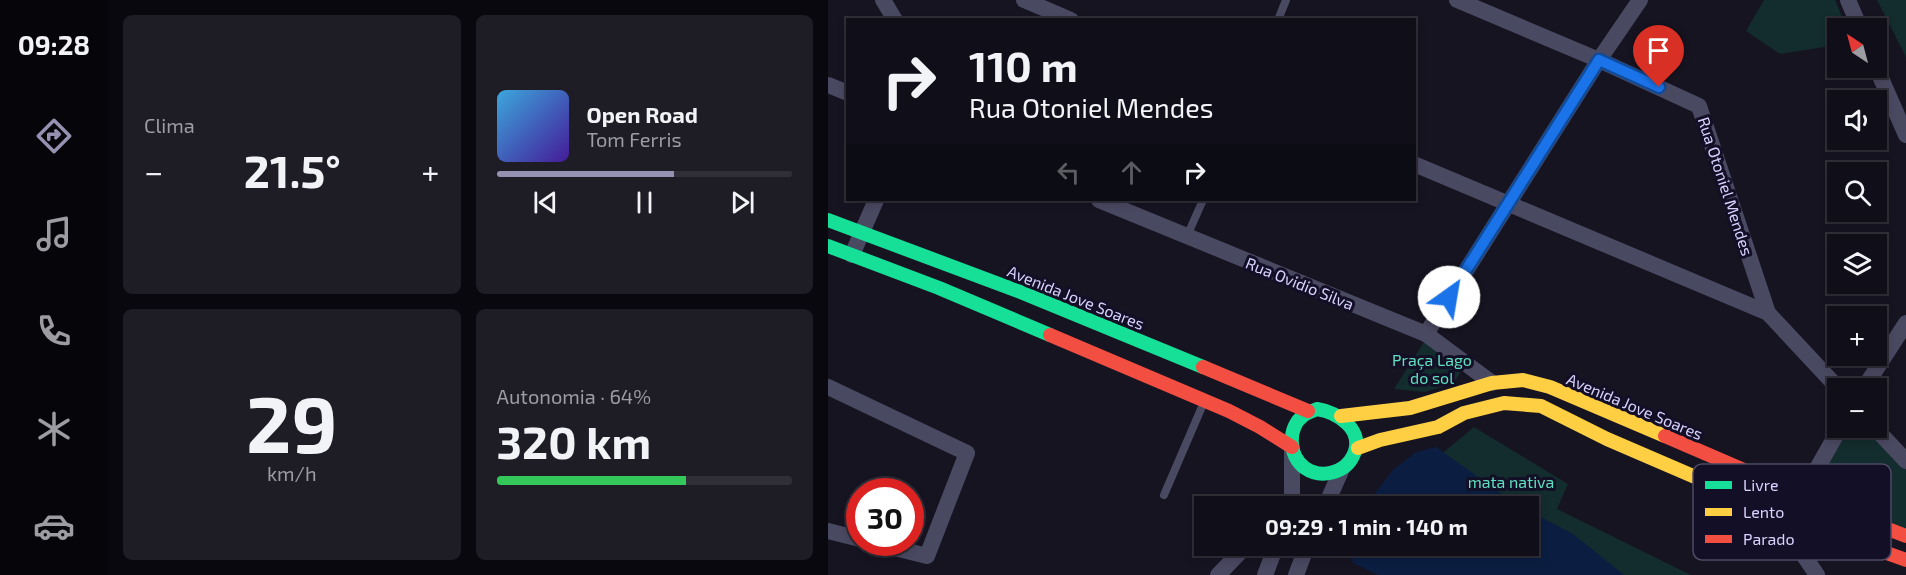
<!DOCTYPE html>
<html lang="pt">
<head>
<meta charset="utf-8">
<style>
	:root { --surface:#100f19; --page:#1e1d26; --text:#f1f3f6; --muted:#9c9ca2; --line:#302f38; --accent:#9591b1 }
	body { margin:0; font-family:"Exo 2",sans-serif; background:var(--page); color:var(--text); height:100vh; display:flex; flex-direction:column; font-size:22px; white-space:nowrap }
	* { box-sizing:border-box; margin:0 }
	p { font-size:20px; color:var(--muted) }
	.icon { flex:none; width:33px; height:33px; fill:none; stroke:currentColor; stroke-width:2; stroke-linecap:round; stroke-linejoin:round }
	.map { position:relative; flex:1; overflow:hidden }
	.drawer { display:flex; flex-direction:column; gap:15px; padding:15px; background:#09080e; width:720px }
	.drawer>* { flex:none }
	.guide { position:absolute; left:18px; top:18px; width:570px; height:183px; border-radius:0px; box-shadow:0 3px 9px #0003,0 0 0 2px var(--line); background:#100f19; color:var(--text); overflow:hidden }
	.needle { width:39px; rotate:324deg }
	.buttons { position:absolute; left:999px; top:18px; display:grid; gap:12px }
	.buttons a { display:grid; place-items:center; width:60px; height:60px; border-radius:0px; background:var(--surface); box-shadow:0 3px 9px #0003,0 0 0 2px var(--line); font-size:30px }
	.speed { position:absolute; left:18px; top:478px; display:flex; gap:12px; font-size:30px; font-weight:700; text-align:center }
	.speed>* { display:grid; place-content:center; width:78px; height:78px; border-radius:50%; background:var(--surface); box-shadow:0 3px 9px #0003,0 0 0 2px var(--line); line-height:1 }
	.speed .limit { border:9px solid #d22; background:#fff; color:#111 }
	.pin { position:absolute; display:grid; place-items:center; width:51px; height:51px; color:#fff; margin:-62px -26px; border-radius:50% 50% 50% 0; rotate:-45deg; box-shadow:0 0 6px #0007 }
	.pin .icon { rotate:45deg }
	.me { position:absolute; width:66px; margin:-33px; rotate:32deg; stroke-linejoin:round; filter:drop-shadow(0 0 4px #0008) }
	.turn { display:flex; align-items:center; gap:21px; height:126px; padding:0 24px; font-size:27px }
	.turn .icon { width:78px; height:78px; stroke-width:2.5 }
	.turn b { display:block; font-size:42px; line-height:51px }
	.lanes { display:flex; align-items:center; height:57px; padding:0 24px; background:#0003; justify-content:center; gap:30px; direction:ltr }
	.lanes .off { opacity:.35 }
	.big { font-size:45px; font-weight:700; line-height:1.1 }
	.drawer .widget { flex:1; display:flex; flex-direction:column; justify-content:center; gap:9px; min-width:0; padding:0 21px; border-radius:9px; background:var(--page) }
	.drawer .dial { align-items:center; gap:0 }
	.dial b { font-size:78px; line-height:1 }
	.song { display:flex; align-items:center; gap:18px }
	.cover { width:72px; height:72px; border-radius:9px; background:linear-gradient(135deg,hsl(200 70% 55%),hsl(260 70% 35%)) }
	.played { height:6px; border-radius:3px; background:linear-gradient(90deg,var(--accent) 60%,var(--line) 60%) }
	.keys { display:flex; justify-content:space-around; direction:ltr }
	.heat { display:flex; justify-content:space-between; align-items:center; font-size:33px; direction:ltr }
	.charge { height:9px; border-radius:4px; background:linear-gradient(90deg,#34c759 64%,var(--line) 0) }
	.drawer .tiles { flex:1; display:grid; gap:15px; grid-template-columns:repeat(2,1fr) }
	.trip { position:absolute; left:366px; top:496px; width:345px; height:60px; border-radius:0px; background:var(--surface); box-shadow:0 3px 9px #0003,0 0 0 2px var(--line); font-weight:700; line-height:60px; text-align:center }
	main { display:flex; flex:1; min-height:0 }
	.dock { display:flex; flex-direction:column; width:108px; justify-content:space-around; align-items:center; background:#06060a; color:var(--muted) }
	.dock .icon { width:42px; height:42px }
	.dock .current { color:var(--accent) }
	.dock b { font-size:27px; color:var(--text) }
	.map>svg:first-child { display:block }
	.green { fill:#132c2d }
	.water { fill:#0b1e41 }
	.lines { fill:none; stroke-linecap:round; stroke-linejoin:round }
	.lane { stroke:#4a4962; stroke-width:8 }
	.street { stroke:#4a4962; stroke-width:16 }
	.fast { stroke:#16e098; stroke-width:14 }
	.slow { stroke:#ffcf43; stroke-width:14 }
	.jam { stroke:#f24e42; stroke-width:14 }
	.route-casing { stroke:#114b97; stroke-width:15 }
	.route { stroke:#1a73e8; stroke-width:10 }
	.labels { text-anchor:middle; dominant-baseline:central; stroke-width:6; stroke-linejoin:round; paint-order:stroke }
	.street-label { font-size:16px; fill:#d9d4ff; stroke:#130f26 }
	.park-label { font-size:16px; fill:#5fe0c0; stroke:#130f26 }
	.key { fill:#130f26; stroke:#4e4a67; stroke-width:1.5 }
	.key-label { font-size:16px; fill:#d9d4ff }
</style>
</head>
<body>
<main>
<nav class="dock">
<b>09:28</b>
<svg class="icon current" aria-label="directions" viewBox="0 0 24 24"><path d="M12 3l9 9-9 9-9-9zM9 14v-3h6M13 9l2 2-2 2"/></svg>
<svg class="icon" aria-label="music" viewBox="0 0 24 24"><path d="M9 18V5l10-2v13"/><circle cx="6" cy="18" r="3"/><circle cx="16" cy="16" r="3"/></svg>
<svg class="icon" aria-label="phone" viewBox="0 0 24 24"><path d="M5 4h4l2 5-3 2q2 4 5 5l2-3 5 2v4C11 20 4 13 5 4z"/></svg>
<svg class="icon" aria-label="climate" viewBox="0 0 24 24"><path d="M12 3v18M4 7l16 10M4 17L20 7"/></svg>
<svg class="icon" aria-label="car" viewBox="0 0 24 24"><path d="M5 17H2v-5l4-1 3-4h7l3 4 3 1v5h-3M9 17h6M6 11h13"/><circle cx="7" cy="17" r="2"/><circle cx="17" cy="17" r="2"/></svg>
</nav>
<section class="drawer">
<div class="tiles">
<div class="widget"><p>Clima</p>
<div class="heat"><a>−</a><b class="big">21.5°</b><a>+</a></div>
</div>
<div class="widget">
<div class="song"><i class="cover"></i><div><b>Open Road</b><p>Tom Ferris</p></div></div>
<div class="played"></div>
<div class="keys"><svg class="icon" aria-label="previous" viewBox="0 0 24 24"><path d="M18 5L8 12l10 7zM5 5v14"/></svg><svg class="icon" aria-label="pause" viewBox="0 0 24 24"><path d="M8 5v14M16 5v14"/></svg><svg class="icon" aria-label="next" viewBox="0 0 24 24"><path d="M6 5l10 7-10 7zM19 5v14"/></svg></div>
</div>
<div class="widget dial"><b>29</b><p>km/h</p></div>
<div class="widget"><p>Autonomia · 64%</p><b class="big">320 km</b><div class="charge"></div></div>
</div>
</section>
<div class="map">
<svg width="1078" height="575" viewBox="0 0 1078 575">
	<rect width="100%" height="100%" fill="#161421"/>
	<g class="green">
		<path d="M936,0H1007L1019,28H1010L1009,45L952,54L918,31Z"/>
		<path d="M1049,0H1078V57Z"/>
		<path d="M598,339L637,364L626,383L597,392L566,389Z"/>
		<path d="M646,427L740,484L729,509L863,575H757L701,528L700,507H674L611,456Z"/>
		<path d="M1021,428H1041L1078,469V531L982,495Z"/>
	</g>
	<g class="water">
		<path d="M608,447L692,507H536L565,470L588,452Z"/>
		<path d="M701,511L745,534L796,575H550L525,563L520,546H700Z"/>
	</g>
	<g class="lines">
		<g class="lane">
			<path d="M450,20L458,0"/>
			<path d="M359,236L375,200"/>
			<path d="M336,495L376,402"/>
		</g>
		<g class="street">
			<path d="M55,0L67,20"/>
			<path d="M196,0L243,20"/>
			<path d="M629,0L771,60L871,106L940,313"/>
			<path d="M1020,0L1032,28"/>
			<path d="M1048,67L1078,135"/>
			<path d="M0,85L20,93"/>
			<path d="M586,164L940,313L1010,388"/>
			<path d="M271,200L598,334L664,383"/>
			<path d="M24,255L48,200"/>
			<path d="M598,334L771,60L812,0"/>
			<path d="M0,387L139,453L99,556L47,543"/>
			<path d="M1036,388L1078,323"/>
			<path d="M1047,428L1078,461"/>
			<path d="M461,507L464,495V448"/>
			<path d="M497,507L513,471"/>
			<path d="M0,531L32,539"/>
			<path d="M390,575L418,546"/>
			<path d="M437,575L448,546"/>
			<path d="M468,575L479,546"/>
			<path d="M989,575L964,538L961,518L1012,428"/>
		</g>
		<g class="fast">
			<path d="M0,220L195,293L375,367"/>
			<path d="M0,246L111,288L222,335"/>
			<path d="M489,409C510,412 538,431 525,456C517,473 493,479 477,468C460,456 459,427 476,415C480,412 485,411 489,409Z"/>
		</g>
		<g class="slow">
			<path d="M513,416L582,408L664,383L695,380L722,387L837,436"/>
			<path d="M530,448L552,440L610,427L636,413L676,403L713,406L779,439L909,495"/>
		</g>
		<g class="jam">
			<path d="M222,335L401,411L432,427L464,447"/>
			<path d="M375,367L480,411"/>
			<path d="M837,436L992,503L1078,536"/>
			<path d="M909,495L961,518L1078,560"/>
		</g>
	</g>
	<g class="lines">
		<defs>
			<path id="route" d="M621,297L771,60L831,87"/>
		</defs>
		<use href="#route" class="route-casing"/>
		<use href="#route" class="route"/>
	</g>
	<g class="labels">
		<g class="street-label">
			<text transform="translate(898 186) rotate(72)">Rua Otoniel Mendes</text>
			<text transform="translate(472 283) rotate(22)">Rua Ovidio Silva</text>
			<text transform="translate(248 297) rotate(22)">Avenida Jove Soares</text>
			<text transform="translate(807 406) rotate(23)">Avenida Jove Soares</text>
		</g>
		<g class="park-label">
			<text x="604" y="359">Praça Lago<tspan x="604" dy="18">do sol</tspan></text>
			<text x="683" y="481">mata nativa</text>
		</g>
	</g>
	<rect x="865" y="464" width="198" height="96" rx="9" class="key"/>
	<rect x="877" y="481" width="27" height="8" fill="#16e098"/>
	<rect x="877" y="508" width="27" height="8" fill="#ffcf43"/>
	<rect x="877" y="535" width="27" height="8" fill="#f24e42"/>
	<g class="key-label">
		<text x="915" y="491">Livre</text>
		<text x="915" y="518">Lento</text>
		<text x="915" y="545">Parado</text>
	</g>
</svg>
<div class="buttons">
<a><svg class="needle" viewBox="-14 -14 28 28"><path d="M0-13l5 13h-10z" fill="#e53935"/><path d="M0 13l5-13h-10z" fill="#9c9ca2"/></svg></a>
<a><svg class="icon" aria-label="sound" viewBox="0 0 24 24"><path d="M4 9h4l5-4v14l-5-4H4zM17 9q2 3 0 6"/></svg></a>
<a><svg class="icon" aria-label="search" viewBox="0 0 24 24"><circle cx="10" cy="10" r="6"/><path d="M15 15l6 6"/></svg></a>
<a><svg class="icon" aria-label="layers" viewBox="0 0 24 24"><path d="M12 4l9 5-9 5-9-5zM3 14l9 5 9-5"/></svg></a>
<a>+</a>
<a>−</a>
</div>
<div class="speed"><div class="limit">30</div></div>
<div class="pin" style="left:831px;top:87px;background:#d93025"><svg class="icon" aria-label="arrive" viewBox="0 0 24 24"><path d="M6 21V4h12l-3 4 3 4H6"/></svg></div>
<svg class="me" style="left:621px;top:297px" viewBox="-20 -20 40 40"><circle r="19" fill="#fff"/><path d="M0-13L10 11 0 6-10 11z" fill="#1a73e8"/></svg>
<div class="trip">09:29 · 1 min · 140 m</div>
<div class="guide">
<div class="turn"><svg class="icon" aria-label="right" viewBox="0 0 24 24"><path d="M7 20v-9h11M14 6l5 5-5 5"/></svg><div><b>110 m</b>Rua Otoniel Mendes</div></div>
<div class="lanes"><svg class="icon off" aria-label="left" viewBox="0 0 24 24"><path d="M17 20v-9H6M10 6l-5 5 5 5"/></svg><svg class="icon off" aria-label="ahead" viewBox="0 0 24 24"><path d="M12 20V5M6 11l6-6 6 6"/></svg><svg class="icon" aria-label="right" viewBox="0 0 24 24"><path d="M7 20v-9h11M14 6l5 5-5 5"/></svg></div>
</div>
</div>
</main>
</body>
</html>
